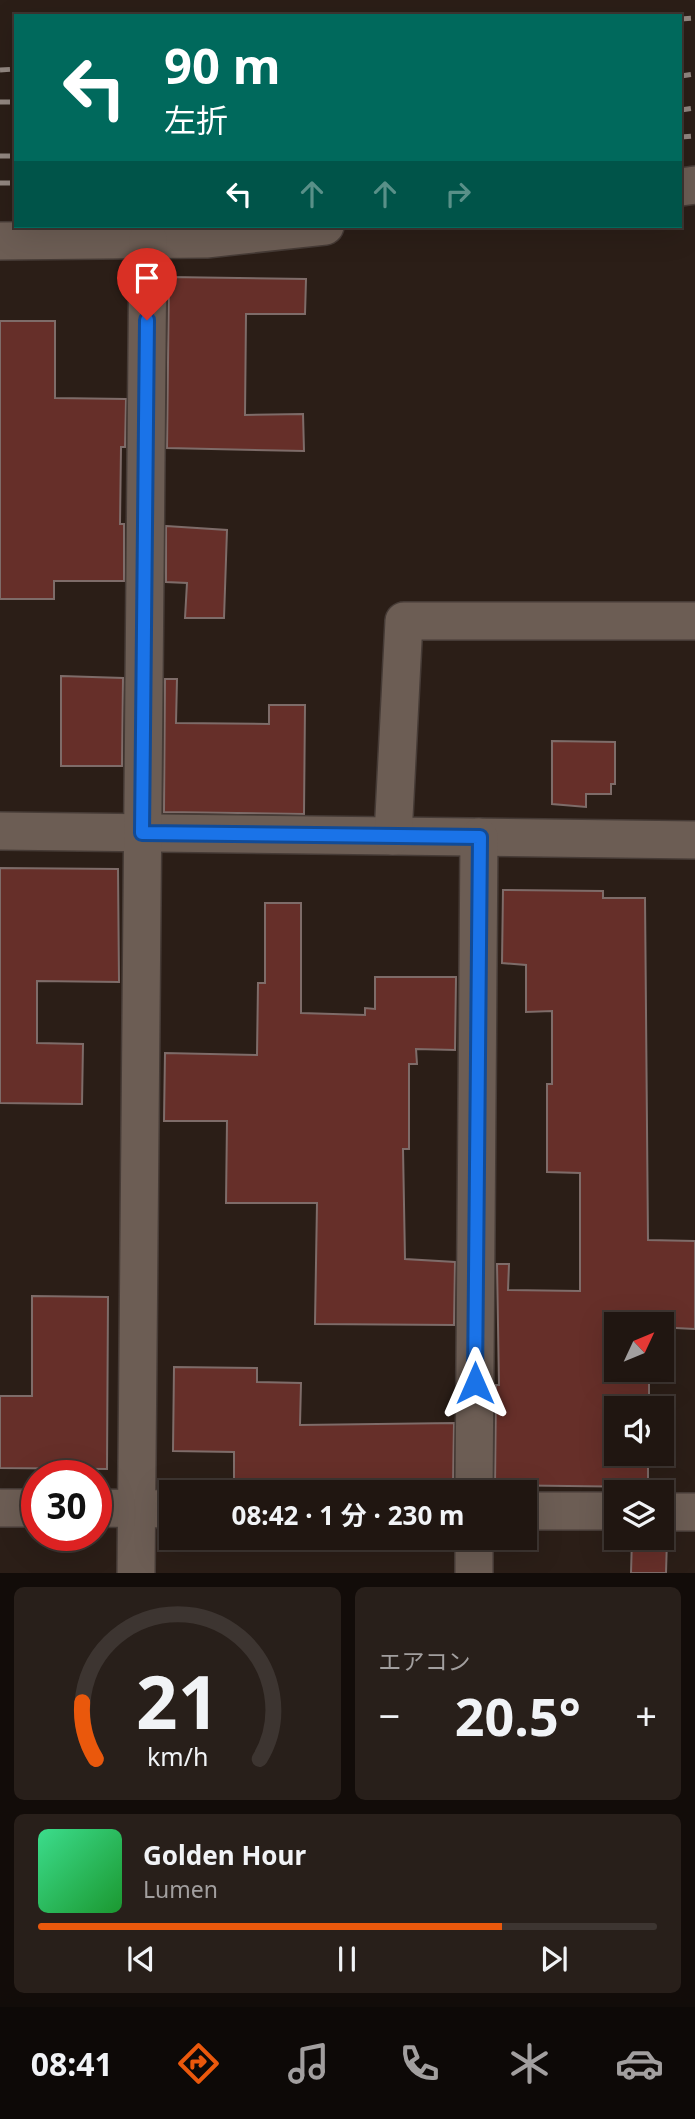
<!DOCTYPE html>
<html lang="ja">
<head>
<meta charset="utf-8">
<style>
	:root { --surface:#201611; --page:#281f1a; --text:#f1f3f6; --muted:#a29f9f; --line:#3d3531; --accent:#ea580c }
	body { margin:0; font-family:"Noto Sans","Noto Sans JP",sans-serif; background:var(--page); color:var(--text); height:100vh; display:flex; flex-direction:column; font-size:26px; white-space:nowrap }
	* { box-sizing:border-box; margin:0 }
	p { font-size:23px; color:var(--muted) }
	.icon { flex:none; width:38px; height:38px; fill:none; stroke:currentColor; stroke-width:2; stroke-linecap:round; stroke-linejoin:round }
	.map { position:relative; height:1573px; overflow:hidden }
	.panel { display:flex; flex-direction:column; gap:14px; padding:14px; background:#120c09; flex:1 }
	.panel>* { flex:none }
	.banner { position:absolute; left:14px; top:14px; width:668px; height:214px; border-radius:0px; box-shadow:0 7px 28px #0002,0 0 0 2px var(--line); background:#00695c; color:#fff; overflow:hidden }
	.needle { width:46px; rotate:46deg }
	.controls { position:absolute; left:604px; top:1312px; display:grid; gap:14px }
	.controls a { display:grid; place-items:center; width:70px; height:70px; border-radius:0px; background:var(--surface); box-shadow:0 7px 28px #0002,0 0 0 2px var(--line); font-size:35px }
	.speed { position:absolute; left:21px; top:1460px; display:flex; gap:14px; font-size:35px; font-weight:700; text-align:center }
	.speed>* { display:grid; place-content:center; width:91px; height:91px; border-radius:50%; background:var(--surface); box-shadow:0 7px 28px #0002,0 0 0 2px var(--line); line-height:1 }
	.speed .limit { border:10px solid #d22; background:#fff; color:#111 }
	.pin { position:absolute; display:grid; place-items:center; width:60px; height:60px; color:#fff; margin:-72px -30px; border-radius:50% 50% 50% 0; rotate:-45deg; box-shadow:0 0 7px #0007 }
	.pin .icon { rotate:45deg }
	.me { position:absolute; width:77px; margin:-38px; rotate:0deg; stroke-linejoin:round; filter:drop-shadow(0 0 5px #0008) }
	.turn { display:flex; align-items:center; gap:24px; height:147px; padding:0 35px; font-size:32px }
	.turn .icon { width:91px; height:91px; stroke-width:2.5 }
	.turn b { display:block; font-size:49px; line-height:60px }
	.lanes { display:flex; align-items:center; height:66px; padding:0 35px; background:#0003; justify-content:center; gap:35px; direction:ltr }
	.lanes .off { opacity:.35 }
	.big { font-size:52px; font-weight:700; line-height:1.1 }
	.panel .widget { flex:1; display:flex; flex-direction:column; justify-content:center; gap:10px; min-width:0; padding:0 24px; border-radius:10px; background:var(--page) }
	.panel .dial { align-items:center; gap:0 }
	.dial svg { height:182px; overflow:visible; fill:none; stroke:var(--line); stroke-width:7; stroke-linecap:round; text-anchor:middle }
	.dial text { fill:var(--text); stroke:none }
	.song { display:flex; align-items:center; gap:21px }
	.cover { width:84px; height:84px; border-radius:10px; background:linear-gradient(135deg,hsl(150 70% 55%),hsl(130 70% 35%)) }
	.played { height:7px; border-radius:4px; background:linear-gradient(90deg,var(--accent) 75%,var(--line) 75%) }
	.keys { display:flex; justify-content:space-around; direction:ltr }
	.heat { display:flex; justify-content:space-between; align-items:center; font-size:38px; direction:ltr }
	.panel .tiles { flex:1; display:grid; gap:14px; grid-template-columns:1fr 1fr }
	.widget:last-child { grid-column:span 2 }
	.trip { position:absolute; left:159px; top:1480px; width:378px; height:70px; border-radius:0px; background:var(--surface); box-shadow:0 7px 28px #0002,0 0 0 2px var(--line); font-weight:700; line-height:70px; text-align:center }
	.tabs { display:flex; height:112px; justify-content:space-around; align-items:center; background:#0d0907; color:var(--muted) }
	.tabs .icon { width:49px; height:49px }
	.tabs .current { color:var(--accent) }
	.tabs b { font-size:32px; color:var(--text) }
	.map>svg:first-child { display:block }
	.building { fill:#662f29; stroke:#7e6c69; stroke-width:2 }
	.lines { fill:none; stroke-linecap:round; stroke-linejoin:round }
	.street-casing { stroke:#463b36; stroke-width:40 }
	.street { stroke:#6c5d54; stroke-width:37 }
	.rail { stroke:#928781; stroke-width:5; stroke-dasharray:10 5; stroke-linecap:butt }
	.route-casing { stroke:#114b97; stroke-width:18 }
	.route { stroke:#1a73e8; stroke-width:12 }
</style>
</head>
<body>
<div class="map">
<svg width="695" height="1573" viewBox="0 0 695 1573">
	<rect width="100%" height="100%" fill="#2b1e17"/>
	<g class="building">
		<path d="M169,277L306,279L305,314H246L245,415L303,414L304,451L167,448Z"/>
		<path d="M0,321H55V398L126,399L125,447H121L120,524H124V581H54V599H0Z"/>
		<path d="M166,526L227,530L224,618H185L187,583L166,582Z"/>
		<path d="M61,676L123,678L122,766H61Z"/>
		<path d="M165,679H177L176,723L269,724V705H305L304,814L164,812Z"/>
		<path d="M552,741L615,742V784H611V794H586V807L552,804Z"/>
		<path d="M0,868L118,869L119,982L37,981V1043L83,1044L82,1104L0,1103Z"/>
		<path d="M503,890L603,891V898H645L648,1240L695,1241V1329L616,1325V1370H649V1409H616V1454H648V1487L495,1485L496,1385H499L497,1264H509L508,1290L580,1291V1173L547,1172V1084H552V1011L526,1012V965L502,963Z"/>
		<path d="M265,903H301V1013L365,1015V1008L375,1009V977H456L455,1050L416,1049L417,1064H409V1149H403L405,1259L455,1262L454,1325L315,1324L317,1203H226L227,1121H164L165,1053L257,1055L258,983H265Z"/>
		<path d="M32,1296L108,1297L107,1469L0,1468V1396H32Z"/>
		<path d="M174,1367L257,1368V1382L301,1383L300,1425L454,1423L453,1485L320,1489L319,1483L234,1482V1452L173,1451Z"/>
		<path d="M632,1538L667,1539L666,1573H631Z"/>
	</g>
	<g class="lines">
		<defs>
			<g id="street">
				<path d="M681,187L695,185"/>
				<path d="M0,241L206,239L325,226"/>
				<path d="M0,831L695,840"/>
				<path d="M393,836L404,621H695"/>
				<path d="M474,1493L479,837"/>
				<path d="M0,1508H37"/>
				<path d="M96,1508L172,1509"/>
				<path d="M525,1511H616"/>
				<path d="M662,1512H695"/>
				<path d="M136,1573L148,239"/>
				<path d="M474,1573V1538"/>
			</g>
		</defs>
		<use href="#street" class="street-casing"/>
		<use href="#street" class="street"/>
		<g class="rail">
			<path d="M681,19L695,18"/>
			<path d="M0,70L16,69"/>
			<path d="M681,76L695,74"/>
			<path d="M0,102H16"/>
			<path d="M681,110L695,108"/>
			<path d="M681,137L695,136"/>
			<path d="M0,156H16"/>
			<path d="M0,183H16"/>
		</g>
	</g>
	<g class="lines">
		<defs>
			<path id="route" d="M147,320L142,833L480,837L475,1383"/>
		</defs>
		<use href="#route" class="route-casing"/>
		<use href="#route" class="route"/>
	</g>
</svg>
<div class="controls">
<a><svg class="needle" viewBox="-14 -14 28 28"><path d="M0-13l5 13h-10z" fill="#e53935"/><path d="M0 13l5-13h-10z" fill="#a29f9f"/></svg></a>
<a><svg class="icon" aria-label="sound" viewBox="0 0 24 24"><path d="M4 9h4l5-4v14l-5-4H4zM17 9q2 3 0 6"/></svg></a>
<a><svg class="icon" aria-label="layers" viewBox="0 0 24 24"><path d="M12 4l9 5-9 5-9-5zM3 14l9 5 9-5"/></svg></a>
</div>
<div class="speed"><div class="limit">30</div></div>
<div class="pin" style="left:147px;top:320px;background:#d93025"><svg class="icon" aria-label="arrive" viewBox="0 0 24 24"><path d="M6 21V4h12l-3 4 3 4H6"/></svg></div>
<svg class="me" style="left:475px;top:1383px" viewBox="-20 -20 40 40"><path d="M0-17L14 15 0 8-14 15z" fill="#1a73e8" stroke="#fff" stroke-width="4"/></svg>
<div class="trip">08:42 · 1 分 · 230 m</div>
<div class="banner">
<div class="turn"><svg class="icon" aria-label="left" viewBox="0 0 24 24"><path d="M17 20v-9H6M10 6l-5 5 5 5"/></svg><div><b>90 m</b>左折</div></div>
<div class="lanes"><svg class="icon" aria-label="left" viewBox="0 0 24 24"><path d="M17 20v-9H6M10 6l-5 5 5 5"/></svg><svg class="icon off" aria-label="ahead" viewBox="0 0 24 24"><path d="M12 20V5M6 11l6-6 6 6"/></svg><svg class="icon off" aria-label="ahead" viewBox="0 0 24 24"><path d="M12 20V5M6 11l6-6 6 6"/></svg><svg class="icon off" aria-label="right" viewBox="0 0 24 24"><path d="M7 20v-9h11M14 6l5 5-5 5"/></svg></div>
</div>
</div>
<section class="panel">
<div class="tiles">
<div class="widget dial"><svg viewBox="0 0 100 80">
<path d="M14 69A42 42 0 1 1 86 69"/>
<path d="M14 69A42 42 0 0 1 8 44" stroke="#ea580c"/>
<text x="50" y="56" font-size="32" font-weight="700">21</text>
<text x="50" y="72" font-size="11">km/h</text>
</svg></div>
<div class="widget"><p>エアコン</p>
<div class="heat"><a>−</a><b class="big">20.5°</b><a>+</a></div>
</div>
<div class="widget">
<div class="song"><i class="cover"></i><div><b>Golden Hour</b><p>Lumen</p></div></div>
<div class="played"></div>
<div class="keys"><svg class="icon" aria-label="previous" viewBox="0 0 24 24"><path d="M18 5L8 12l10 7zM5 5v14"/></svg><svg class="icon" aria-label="pause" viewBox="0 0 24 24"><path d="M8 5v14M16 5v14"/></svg><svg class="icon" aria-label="next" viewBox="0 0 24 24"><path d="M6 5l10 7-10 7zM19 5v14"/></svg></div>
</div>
</div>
</section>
<nav class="tabs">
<b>08:41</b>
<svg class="icon current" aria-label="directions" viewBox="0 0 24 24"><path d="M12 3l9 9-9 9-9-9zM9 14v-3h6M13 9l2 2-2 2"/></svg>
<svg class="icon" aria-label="music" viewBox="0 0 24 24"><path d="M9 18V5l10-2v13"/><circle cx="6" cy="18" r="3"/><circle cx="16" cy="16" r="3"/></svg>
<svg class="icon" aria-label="phone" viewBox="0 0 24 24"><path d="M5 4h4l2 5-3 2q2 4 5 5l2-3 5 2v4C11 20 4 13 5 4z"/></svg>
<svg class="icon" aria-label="climate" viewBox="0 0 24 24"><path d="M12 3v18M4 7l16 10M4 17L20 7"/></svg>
<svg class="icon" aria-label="car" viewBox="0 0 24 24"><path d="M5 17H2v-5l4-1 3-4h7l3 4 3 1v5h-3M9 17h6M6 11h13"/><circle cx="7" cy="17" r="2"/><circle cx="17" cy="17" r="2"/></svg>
</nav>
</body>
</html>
